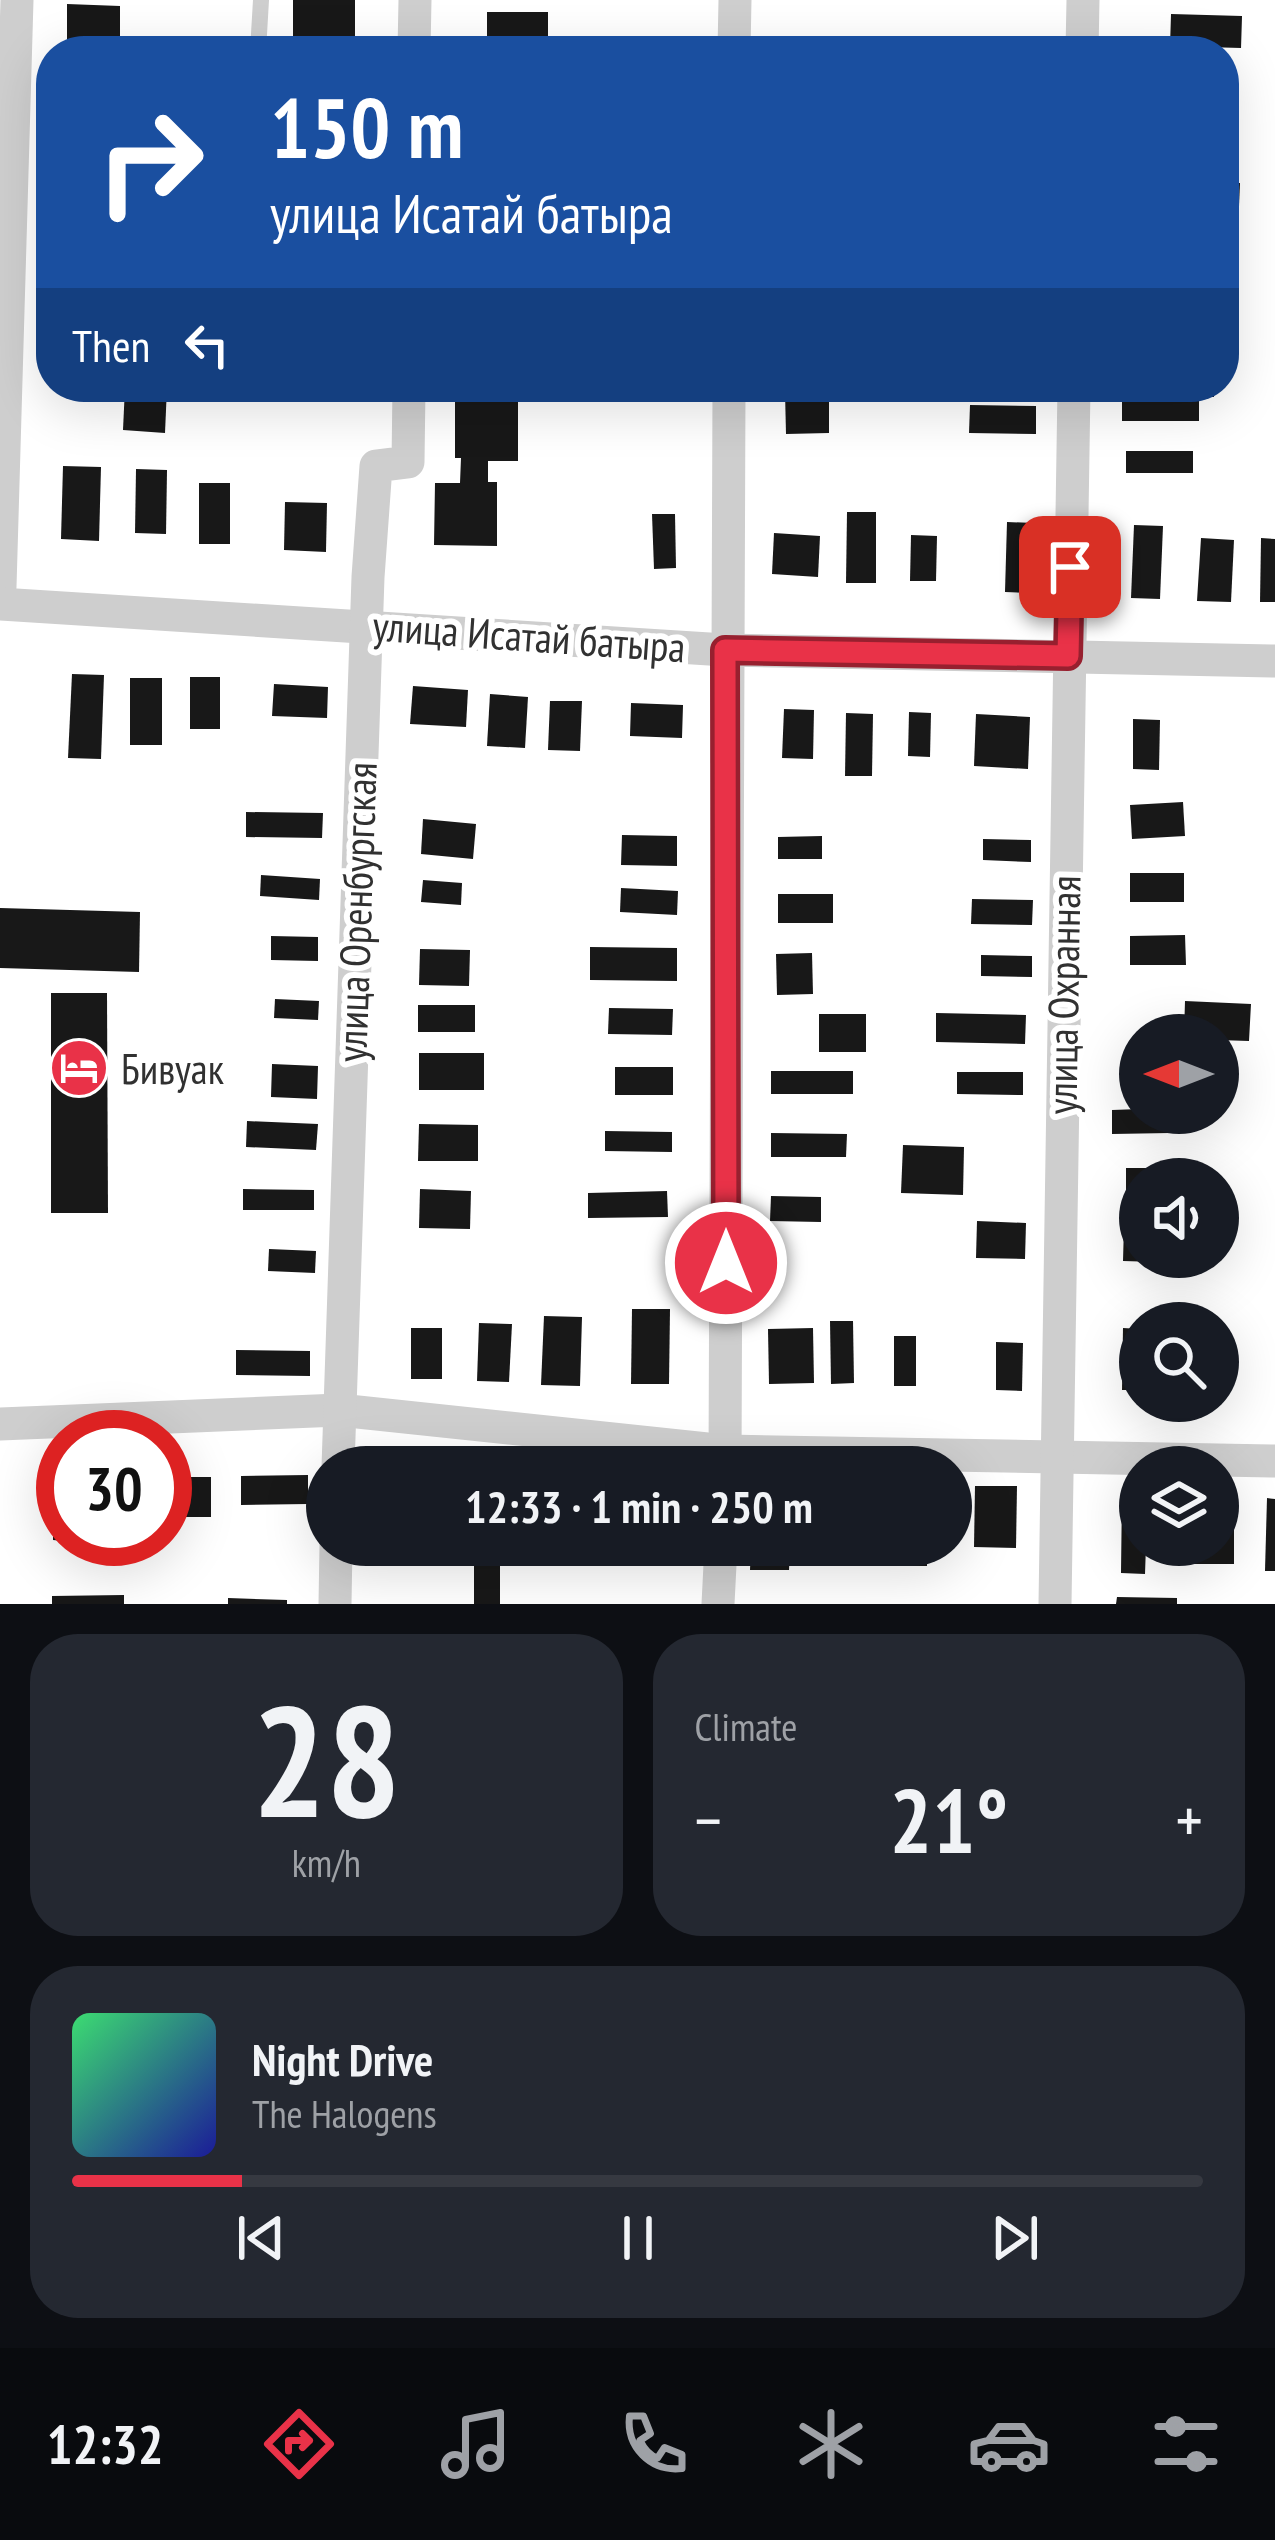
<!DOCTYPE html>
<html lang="en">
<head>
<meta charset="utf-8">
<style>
	:root { --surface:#171b24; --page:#242831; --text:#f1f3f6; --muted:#9ea1a6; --line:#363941; --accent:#e93248 }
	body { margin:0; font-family:"PT Sans Narrow",sans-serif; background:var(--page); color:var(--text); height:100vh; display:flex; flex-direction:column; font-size:45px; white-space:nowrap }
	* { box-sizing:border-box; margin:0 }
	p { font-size:39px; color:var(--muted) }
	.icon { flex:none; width:66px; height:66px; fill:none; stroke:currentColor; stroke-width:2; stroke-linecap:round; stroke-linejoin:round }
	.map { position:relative; height:1604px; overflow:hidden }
	.drawer { display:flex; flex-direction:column; gap:30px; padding:30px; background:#0d0f14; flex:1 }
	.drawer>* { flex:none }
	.top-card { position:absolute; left:36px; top:36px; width:1203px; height:366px; border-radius:48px; box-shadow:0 12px 48px #0002; background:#1a4fa0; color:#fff; overflow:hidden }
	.needle { width:78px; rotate:270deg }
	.controls { position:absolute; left:1119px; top:1014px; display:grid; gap:24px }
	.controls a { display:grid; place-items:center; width:120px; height:120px; border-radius:50%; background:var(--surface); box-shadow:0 12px 48px #0002; font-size:60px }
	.speed { position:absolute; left:36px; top:1410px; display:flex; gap:24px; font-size:60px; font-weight:700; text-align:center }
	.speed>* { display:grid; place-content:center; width:156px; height:156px; border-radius:50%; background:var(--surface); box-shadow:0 12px 48px #0002; line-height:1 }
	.speed .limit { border:18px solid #d22; background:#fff; color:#111 }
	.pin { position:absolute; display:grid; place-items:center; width:102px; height:102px; color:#fff; margin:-51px; border-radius:24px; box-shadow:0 6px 18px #0006 }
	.me { position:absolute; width:132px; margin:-66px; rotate:0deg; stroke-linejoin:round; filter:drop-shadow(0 0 9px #0008) }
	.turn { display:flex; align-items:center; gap:42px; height:252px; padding:0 36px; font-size:54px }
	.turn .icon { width:156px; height:156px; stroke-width:2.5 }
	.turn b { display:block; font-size:84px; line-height:102px }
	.then { display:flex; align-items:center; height:114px; padding:0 36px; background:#0003; gap:24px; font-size:45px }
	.big { font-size:90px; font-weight:700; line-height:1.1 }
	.drawer .card { flex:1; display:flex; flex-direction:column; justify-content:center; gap:18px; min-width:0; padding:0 42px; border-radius:48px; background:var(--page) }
	.drawer .dial { align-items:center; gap:0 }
	.dial b { font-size:156px; line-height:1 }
	.song { display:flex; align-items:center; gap:36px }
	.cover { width:144px; height:144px; border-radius:18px; background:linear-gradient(135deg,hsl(140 70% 55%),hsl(240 70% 35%)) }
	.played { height:12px; border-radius:6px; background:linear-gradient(90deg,var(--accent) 15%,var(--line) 15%) }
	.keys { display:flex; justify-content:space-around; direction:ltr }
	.heat { display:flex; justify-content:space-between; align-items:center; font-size:66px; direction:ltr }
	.drawer .tiles { flex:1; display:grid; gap:30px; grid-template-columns:1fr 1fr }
	.card:last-child { grid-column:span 2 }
	.trip { position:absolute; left:306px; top:1446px; width:666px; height:120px; border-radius:60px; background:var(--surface); box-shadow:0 12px 48px #0002; font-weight:700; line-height:120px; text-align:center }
	.menu { display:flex; height:192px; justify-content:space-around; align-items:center; background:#090b0e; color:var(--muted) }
	.menu .icon { width:84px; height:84px }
	.menu .on { color:var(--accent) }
	.menu b { font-size:54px; color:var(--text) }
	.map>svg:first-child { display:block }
	.building { fill:#181818 }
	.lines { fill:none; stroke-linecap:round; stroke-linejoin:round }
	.lane { stroke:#cecece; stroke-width:16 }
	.street { stroke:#cecece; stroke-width:33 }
	.route-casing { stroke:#97202f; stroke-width:30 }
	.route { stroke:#e93248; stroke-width:21 }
	.labels { text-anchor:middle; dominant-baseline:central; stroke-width:12; stroke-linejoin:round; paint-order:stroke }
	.street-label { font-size:42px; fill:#313131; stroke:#fff }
	.poi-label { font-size:42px; fill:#313131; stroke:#fff; text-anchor:start }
</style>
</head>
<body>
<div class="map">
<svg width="1275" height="1604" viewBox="0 0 1275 1604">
	<rect width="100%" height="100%" fill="#fff"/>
	<g class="building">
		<rect x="293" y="0" width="62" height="51"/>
		<path d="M67,4L120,6V42L67,41Z"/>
		<rect x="487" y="12" width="61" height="39"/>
		<path d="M1171,14L1242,16L1241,48L1170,46Z"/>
		<path d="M1224,183H1240L1239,206L1224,205Z"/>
		<path d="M125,387H167L165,433L123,430Z"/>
		<path d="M462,387H512V397H518V461H488V482H497V546L434,545L435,483H460L461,458H455V395H461Z"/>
		<path d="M997,387H1034V397L997,398Z"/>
		<rect x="1170" y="387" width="44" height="10"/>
		<path d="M785,392H829V433L786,434Z"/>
		<rect x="1122" y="399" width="77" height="22"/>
		<path d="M970,405L1036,406V434L969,433Z"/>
		<rect x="1126" y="451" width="67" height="22"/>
		<path d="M63,466L101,467L99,541L61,539Z"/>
		<path d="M136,469L167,470L166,534L135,533Z"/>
		<rect x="199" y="483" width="31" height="61"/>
		<path d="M285,502L327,503L326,552L284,550Z"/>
		<path d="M847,512H876V583H846Z"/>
		<path d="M652,514H675L676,568L654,569Z"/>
		<path d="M1007,522L1034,523L1033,593L1005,592Z"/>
		<path d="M1134,525L1163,526L1160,599L1131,598Z"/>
		<path d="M774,533L820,536L818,577L772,574Z"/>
		<path d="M911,535L937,536L936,581H910Z"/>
		<path d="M1201,538L1234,540L1231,602L1197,601Z"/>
		<path d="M1261,538L1275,539V602H1260Z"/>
		<path d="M72,674L104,675L101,759L68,758Z"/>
		<rect x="190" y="677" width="30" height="52"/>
		<rect x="130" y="678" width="32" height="67"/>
		<path d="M274,684L328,687L327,718L272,716Z"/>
		<path d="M413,686L468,690L466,727L410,724Z"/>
		<path d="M490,694L528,697L525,748L487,746Z"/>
		<path d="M550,701H582L580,751L548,750Z"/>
		<path d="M631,703L683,705L682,738L630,736Z"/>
		<path d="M784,709L814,710L813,759L782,758Z"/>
		<path d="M909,712L931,713L930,757L908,756Z"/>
		<path d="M846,713L873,714L872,776H845Z"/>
		<path d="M976,714L1030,717L1028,769L974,766Z"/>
		<path d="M1133,719L1160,720L1159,770L1133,769Z"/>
		<path d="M1183,802L1185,836L1132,839L1130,805Z"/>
		<path d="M246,812L323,813L322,838L246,837Z"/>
		<path d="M423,819L476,824L473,859L421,854Z"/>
		<path d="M622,835L677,836V866L621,865Z"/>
		<path d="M822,836V859H778V837Z"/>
		<path d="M983,839L1031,840V862L983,860Z"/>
		<rect x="1130" y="873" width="54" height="29"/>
		<path d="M261,875L320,879L319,900L260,896Z"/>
		<path d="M423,880L462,883L461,905L421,902Z"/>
		<path d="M621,888L678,891L677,915L620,912Z"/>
		<rect x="778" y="894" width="55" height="29"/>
		<path d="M972,899L1033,900L1032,925L971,924Z"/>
		<path d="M0,908L140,912L139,972L0,968Z"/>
		<path d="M1185,935L1186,965H1130V936Z"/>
		<path d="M271,936L318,937V961L271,960Z"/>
		<path d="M590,947L677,948V981L590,980Z"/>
		<path d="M420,949L470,950L469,986L419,985Z"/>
		<path d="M812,953L813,994L777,995L776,954Z"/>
		<path d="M981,955L1032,956V977L981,976Z"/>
		<path d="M51,993H107L108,1213H51Z"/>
		<path d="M275,999L319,1001L318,1020L274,1018Z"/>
		<path d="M1185,1001L1251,1004L1249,1041L1218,1040V1035H1184Z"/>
		<rect x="418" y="1005" width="57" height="27"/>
		<path d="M609,1008L673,1009L672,1035L608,1034Z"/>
		<path d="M936,1013L1026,1015L1025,1044L936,1042Z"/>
		<rect x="819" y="1014" width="47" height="38"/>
		<rect x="419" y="1053" width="65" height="37"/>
		<path d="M1128,1053H1140V1090H1127Z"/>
		<path d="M272,1064L318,1066L317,1099L271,1097Z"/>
		<rect x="615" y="1067" width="58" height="28"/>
		<rect x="771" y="1071" width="82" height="23"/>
		<path d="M957,1072H1023V1095L957,1094Z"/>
		<path d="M1140,1109V1113H1170V1133L1112,1134V1110Z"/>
		<path d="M247,1121L318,1124L316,1150L246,1147Z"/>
		<path d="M419,1124L478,1125V1161H418Z"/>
		<path d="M605,1131L672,1132V1152L605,1151Z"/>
		<path d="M771,1133L847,1134L846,1157H771Z"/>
		<path d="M903,1145L964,1147L963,1195L901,1193Z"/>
		<path d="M1126,1168H1193V1179H1140V1201H1126Z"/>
		<path d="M243,1189L314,1190V1210H243Z"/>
		<path d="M420,1189L471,1191L470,1229L419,1228Z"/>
		<path d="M667,1191L668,1217L588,1218V1193Z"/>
		<path d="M771,1196L821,1197V1222L770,1221Z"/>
		<path d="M977,1221L1026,1223L1025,1259L976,1258Z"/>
		<path d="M1124,1225L1140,1226V1257H1191V1263L1123,1261Z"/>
		<path d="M269,1249L316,1251L315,1273L268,1271Z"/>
		<path d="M632,1309H670L669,1384H631Z"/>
		<path d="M544,1316L582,1317L580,1386L541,1385Z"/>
		<path d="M830,1321H853L854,1383L831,1384Z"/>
		<path d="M479,1323L512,1324L509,1382L477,1381Z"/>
		<rect x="411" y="1328" width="31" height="51"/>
		<path d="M813,1328L814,1383L769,1384L768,1329Z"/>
		<path d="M1123,1328L1140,1329V1390H1122Z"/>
		<rect x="894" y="1336" width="22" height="50"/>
		<path d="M1218,1337H1224L1222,1379H1218Z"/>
		<path d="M996,1342L1023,1343L1022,1391L996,1390Z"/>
		<path d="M236,1350L310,1351V1376L236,1375Z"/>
		<path d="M53,1471H63V1541L53,1540Z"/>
		<path d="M308,1475V1504L241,1505V1476Z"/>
		<rect x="182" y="1477" width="29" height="40"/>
		<path d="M975,1486H1017L1016,1548L974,1547Z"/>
		<path d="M1122,1492H1140V1545H1146L1145,1574L1121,1573Z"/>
		<path d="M1218,1492H1234V1564H1192V1545H1218Z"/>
		<path d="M1267,1498L1275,1499V1571H1265Z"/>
		<rect x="474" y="1545" width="26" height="59"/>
		<rect x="528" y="1545" width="32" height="7"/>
		<path d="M751,1545H790L789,1570H750Z"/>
		<rect x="828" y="1545" width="41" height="18"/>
		<rect x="889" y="1545" width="38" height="21"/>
		<path d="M124,1595V1604H52V1596Z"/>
		<path d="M1117,1597L1177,1598V1604H1116Z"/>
		<path d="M228,1598L287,1600V1604H228Z"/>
	</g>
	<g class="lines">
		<path class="lane" d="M258,51L261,0"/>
		<g class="street">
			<path d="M414,51L415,0"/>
			<path d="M734,51L735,0"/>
			<path d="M1082,51L1083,0"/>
			<path d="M0,587L17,0"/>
			<path d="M0,604L725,650L1275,661"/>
			<path d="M0,1424L339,1410L726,1451L1275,1461"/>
			<path d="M338,1467L368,577L376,466L408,462L409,387"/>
			<path d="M725,1467L729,387"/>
			<path d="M335,1604L336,1545"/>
			<path d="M718,1604L721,1545"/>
			<path d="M1055,1604L1074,387"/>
		</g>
	</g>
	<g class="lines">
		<defs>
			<path id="route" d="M726,1263L725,650L1068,656L1070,567"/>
		</defs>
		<use href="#route" class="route-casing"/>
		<use href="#route" class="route"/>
	</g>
	<defs>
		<symbol id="hotel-disc" viewBox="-11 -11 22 22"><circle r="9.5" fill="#e93248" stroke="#fff"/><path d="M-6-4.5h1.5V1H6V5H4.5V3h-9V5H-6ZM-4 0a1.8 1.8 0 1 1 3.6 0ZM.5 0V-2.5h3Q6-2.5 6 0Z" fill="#fff"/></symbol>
	</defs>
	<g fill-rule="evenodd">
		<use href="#hotel-disc" x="46" y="1035" width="66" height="66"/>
	</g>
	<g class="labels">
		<g class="street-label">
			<text transform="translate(529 636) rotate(4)">улица Исатай батыра</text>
			<text transform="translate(356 912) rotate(-88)">улица Оренбургская</text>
			<text transform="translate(1063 995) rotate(-89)">улица Охранная</text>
		</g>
		<g class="poi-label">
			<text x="121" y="1068">Бивуак</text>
		</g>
	</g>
</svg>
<div class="controls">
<a><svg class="needle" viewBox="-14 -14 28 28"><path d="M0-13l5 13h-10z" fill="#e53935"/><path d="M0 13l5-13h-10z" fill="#9ea1a6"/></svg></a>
<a><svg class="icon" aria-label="sound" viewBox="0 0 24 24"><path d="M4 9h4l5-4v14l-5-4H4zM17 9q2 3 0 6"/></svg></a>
<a><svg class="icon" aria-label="search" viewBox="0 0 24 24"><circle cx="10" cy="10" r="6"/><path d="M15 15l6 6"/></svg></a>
<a><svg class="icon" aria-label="layers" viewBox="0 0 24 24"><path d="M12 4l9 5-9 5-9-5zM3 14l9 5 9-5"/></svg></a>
</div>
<div class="speed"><div class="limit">30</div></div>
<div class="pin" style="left:1070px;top:567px;background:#d93025"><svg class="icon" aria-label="arrive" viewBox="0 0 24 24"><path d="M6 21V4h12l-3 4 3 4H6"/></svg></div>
<svg class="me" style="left:726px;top:1263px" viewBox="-20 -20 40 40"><circle r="17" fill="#e93248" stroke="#fff" stroke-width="3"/><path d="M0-11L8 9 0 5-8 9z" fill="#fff"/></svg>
<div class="trip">12:33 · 1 min · 250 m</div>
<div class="top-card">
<div class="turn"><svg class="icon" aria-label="right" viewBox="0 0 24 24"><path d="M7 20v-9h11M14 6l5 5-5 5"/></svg><div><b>150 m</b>улица Исатай батыра</div></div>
<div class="then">Then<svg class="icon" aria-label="left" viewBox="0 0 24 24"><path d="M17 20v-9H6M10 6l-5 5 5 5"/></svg></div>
</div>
</div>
<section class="drawer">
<div class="tiles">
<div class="card dial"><b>28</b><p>km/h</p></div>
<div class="card"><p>Climate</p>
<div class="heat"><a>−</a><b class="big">21°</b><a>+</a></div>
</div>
<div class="card">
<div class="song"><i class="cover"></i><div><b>Night Drive</b><p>The Halogens</p></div></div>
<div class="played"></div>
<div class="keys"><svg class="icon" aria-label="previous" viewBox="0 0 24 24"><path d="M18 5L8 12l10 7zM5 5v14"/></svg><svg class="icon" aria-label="pause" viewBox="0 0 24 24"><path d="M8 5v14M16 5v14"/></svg><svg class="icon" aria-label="next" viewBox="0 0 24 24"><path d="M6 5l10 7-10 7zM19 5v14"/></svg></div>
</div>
</div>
</section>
<nav class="menu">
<b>12:32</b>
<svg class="icon on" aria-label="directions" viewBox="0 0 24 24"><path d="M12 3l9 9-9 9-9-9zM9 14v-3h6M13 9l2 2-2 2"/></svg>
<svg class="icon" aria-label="music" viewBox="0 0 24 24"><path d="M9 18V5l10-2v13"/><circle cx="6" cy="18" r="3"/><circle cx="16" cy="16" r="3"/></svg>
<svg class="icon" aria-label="phone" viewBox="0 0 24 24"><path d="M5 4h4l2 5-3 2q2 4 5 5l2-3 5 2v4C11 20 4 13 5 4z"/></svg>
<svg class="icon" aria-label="climate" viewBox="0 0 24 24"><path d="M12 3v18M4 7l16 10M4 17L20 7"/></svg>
<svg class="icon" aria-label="car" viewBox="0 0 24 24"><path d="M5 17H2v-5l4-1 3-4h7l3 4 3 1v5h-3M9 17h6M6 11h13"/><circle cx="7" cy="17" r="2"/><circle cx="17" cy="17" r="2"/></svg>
<svg class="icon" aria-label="filters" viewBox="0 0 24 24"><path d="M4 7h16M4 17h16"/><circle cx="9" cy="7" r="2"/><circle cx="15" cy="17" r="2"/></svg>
</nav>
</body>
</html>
